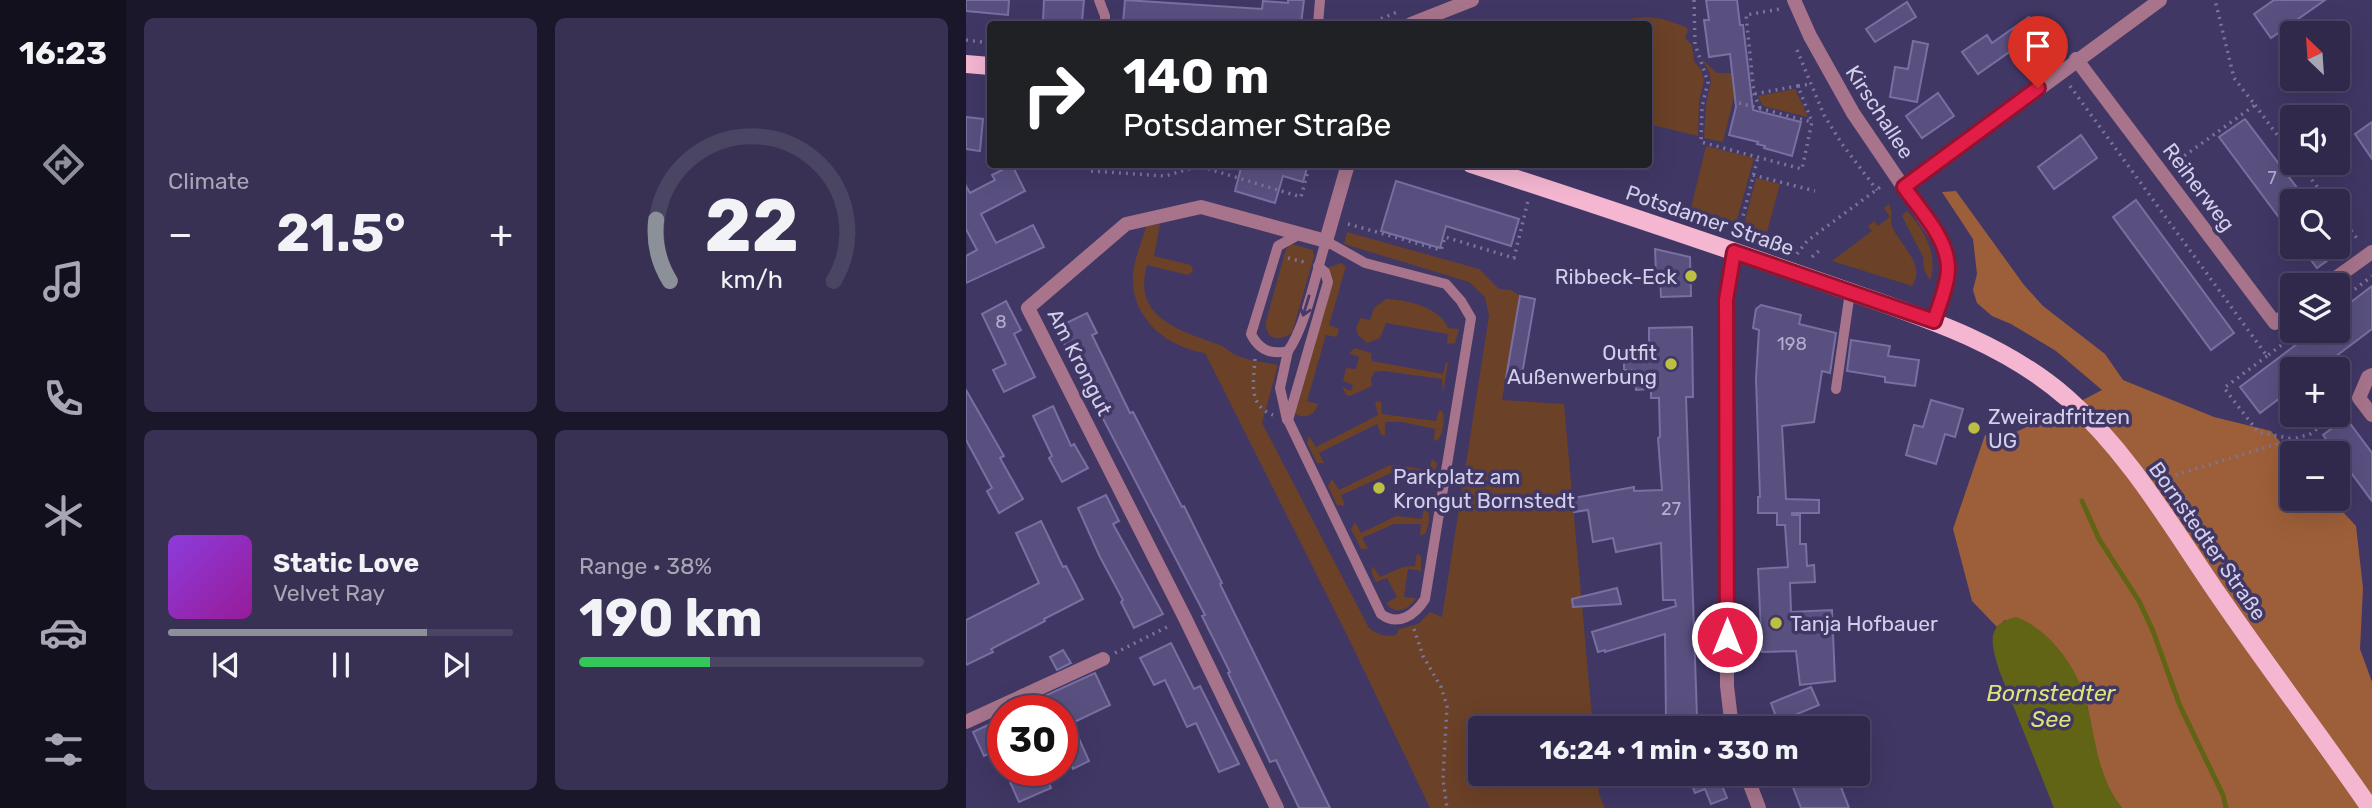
<!DOCTYPE html>
<html lang="en">
<head>
<meta charset="utf-8">
<style>
	:root { --surface:#30294c; --page:#383153; --text:#f1f3f6; --muted:#a8a6b5; --line:#4b4564; --accent:#8c9099 }
	body { margin:0; font-family:Rubik,sans-serif; background:var(--page); color:var(--text); height:100vh; display:flex; flex-direction:column; font-size:26px; white-space:nowrap }
	* { box-sizing:border-box; margin:0 }
	p { font-size:23px; color:var(--muted) }
	.icon { flex:none; width:38px; height:38px; fill:none; stroke:currentColor; stroke-width:2; stroke-linecap:round; stroke-linejoin:round }
	.map { position:relative; flex:1; overflow:hidden }
	.details { display:flex; flex-direction:column; gap:18px; padding:18px; background:#1a172a; width:840px }
	.details>* { flex:none }
	.banner { position:absolute; left:21px; top:21px; width:665px; height:147px; border-radius:7px; box-shadow:0 7px 28px #0002,0 0 0 2px var(--line); background:#202124; color:#fff; overflow:hidden }
	.needle { width:46px; rotate:335deg }
	.controls { position:absolute; left:1314px; top:21px; display:grid; gap:14px }
	.controls a { display:grid; place-items:center; width:70px; height:70px; border-radius:7px; background:var(--surface); box-shadow:0 7px 28px #0002,0 0 0 2px var(--line); font-size:35px }
	.speed { position:absolute; left:21px; top:695px; display:flex; gap:14px; font-size:35px; font-weight:700; text-align:center }
	.speed>* { display:grid; place-content:center; width:91px; height:91px; border-radius:50%; background:var(--surface); box-shadow:0 7px 28px #0002,0 0 0 2px var(--line); line-height:1 }
	.speed .limit { border:10px solid #d22; background:#fff; color:#111 }
	.pin { position:absolute; display:grid; place-items:center; width:60px; height:60px; color:#fff; margin:-72px -30px; border-radius:50% 50% 50% 0; rotate:-45deg; box-shadow:0 0 7px #0007 }
	.pin .icon { rotate:45deg }
	.me { position:absolute; width:77px; margin:-38px; rotate:0deg; stroke-linejoin:round; filter:drop-shadow(0 0 5px #0008) }
	.turn { display:flex; align-items:center; gap:24px; height:147px; padding:0 21px; font-size:32px }
	.turn .icon { width:91px; height:91px; stroke-width:2.5 }
	.turn b { display:block; font-size:49px; line-height:60px }
	.big { font-size:52px; font-weight:700; line-height:1.1 }
	.details .widget { flex:1; display:flex; flex-direction:column; justify-content:center; gap:10px; min-width:0; padding:0 24px; border-radius:10px; background:var(--page) }
	.details .dial { align-items:center; gap:0 }
	.dial svg { height:182px; overflow:visible; fill:none; stroke:var(--line); stroke-width:7; stroke-linecap:round; text-anchor:middle }
	.dial text { fill:var(--text); stroke:none }
	.song { display:flex; align-items:center; gap:21px }
	.cover { width:84px; height:84px; border-radius:10px; background:linear-gradient(135deg,hsl(270 70% 55%),hsl(300 70% 35%)) }
	.played { height:7px; border-radius:4px; background:linear-gradient(90deg,var(--accent) 75%,var(--line) 75%) }
	.keys { display:flex; justify-content:space-around; direction:ltr }
	.heat { display:flex; justify-content:space-between; align-items:center; font-size:38px; direction:ltr }
	.charge { height:10px; border-radius:5px; background:linear-gradient(90deg,#34c759 38%,var(--line) 0) }
	.details .tiles { flex:1; display:grid; gap:18px; grid-template-columns:repeat(2,1fr) }
	.trip { position:absolute; left:502px; top:716px; width:402px; height:70px; border-radius:7px; background:var(--surface); box-shadow:0 7px 28px #0002,0 0 0 2px var(--line); font-weight:700; line-height:70px; text-align:center }
	main { display:flex; flex:1; min-height:0 }
	.menu { display:flex; flex-direction:column; width:126px; justify-content:space-around; align-items:center; background:#13101e; color:var(--muted) }
	.menu .icon { width:49px; height:49px }
	.menu .selected { color:var(--accent) }
	.menu b { font-size:32px; color:var(--text) }
	.map>svg:first-child { display:block }
	.green { fill:#6b4127 }
	.forest { fill:#9d5f39 }
	.water { fill:#616415 }
	.lines { fill:none; stroke-linecap:round; stroke-linejoin:round }
	.stream { stroke:#616415; stroke-width:5 }
	.building { fill:#595080; stroke:#7870a2; stroke-width:2 }
	.path { stroke:#7b749b; stroke-width:3.5; stroke-dasharray:2 5; stroke-linecap:butt }
	.service { stroke:#a7748b; stroke-width:10 }
	.minor { stroke:#a7748b; stroke-width:14 }
	.tertiary { stroke:#a7748b; stroke-width:14 }
	.primary { stroke:#f4b6d1; stroke-width:18 }
	.oneway { stroke:#453a67 }
	.route-casing { stroke:#92132f; stroke-width:18 }
	.route { stroke:#e11d48; stroke-width:12 }
	.poi-dot { fill:#bbc044; stroke:#403765; stroke-width:2.5 }
	.labels { text-anchor:middle; dominant-baseline:central; stroke-width:7; stroke-linejoin:round; paint-order:stroke }
	.number-label { font-size:18px; fill:#b4afd0 }
	.street-label { font-size:21px; fill:#d2cfeb; stroke:#403765 }
	.poi-label { font-size:21px; fill:#d2cfeb; stroke:#403765; text-anchor:start }
	.water-label { font-size:23px; font-style:italic; fill:#dee47d; stroke:#403765 }
</style>
</head>
<body>
<main>
<nav class="menu">
<b>16:23</b>
<svg class="icon selected" aria-label="directions" viewBox="0 0 24 24"><path d="M12 3l9 9-9 9-9-9zM9 14v-3h6M13 9l2 2-2 2"/></svg>
<svg class="icon" aria-label="music" viewBox="0 0 24 24"><path d="M9 18V5l10-2v13"/><circle cx="6" cy="18" r="3"/><circle cx="16" cy="16" r="3"/></svg>
<svg class="icon" aria-label="phone" viewBox="0 0 24 24"><path d="M5 4h4l2 5-3 2q2 4 5 5l2-3 5 2v4C11 20 4 13 5 4z"/></svg>
<svg class="icon" aria-label="climate" viewBox="0 0 24 24"><path d="M12 3v18M4 7l16 10M4 17L20 7"/></svg>
<svg class="icon" aria-label="car" viewBox="0 0 24 24"><path d="M5 17H2v-5l4-1 3-4h7l3 4 3 1v5h-3M9 17h6M6 11h13"/><circle cx="7" cy="17" r="2"/><circle cx="17" cy="17" r="2"/></svg>
<svg class="icon" aria-label="filters" viewBox="0 0 24 24"><path d="M4 7h16M4 17h16"/><circle cx="9" cy="7" r="2"/><circle cx="15" cy="17" r="2"/></svg>
</nav>
<section class="details">
<div class="tiles">
<div class="widget"><p>Climate</p>
<div class="heat"><a>−</a><b class="big">21.5°</b><a>+</a></div>
</div>
<div class="widget dial"><svg viewBox="0 0 100 80">
<path d="M14 69A42 42 0 1 1 86 69"/>
<path d="M14 69A42 42 0 0 1 8 42" stroke="#8c9099"/>
<text x="50" y="56" font-size="32" font-weight="700">22</text>
<text x="50" y="72" font-size="11">km/h</text>
</svg></div>
<div class="widget">
<div class="song"><i class="cover"></i><div><b>Static Love</b><p>Velvet Ray</p></div></div>
<div class="played"></div>
<div class="keys"><svg class="icon" aria-label="previous" viewBox="0 0 24 24"><path d="M18 5L8 12l10 7zM5 5v14"/></svg><svg class="icon" aria-label="pause" viewBox="0 0 24 24"><path d="M8 5v14M16 5v14"/></svg><svg class="icon" aria-label="next" viewBox="0 0 24 24"><path d="M6 5l10 7-10 7zM19 5v14"/></svg></div>
</div>
<div class="widget"><p>Range · 38%</p><b class="big">190 km</b><div class="charge"></div></div>
</div>
</section>
<div class="map">
<svg width="1406" height="808" viewBox="0 0 1406 808">
	<rect width="100%" height="100%" fill="#403765"/>
	<g class="green">
		<path d="M680,17L697,19L720,27L722,30L719,38L726,45L728,61L735,70L738,80L733,102L732,136L683,124L682,24H614Z"/>
		<path d="M736,59L751,73H766L768,97L757,142L738,138L740,104L745,81L743,72Z"/>
		<path d="M829,89L842,117L797,106L792,96Z"/>
		<path d="M740,146L788,158L770,223L725,208Z"/>
		<path d="M790,178L814,184L801,232L778,225Z"/>
		<path d="M923,204C928,215 923,218 926,226C933,245 961,264 946,286L866,261L906,231L902,226L908,221L912,226L924,217L918,208Z"/>
		<path d="M941,211C958,229 973,255 964,281L958,269L957,257L936,216Z"/>
		<path d="M194,224L188,256L225,265L227,271L222,275L181,265C166,318 213,330 251,344C259,346 263,352 270,355C282,361 299,362 312,365L296,423L403,628C412,635 419,637 430,635L433,629L452,624L464,612L476,617L523,316L519,297L503,282L378,244L381,232L513,269L533,289L545,290L554,296L536,400L598,404L627,728H514V774H631L633,794L639,808H464L382,637L239,353C201,348 164,317 167,275C168,259 176,242 180,226Z"/>
		<path d="M326,244L347,250L348,256L326,333C312,342 299,340 300,321L320,249Z"/>
		<path d="M375,263L380,266L363,325L373,329L371,337L360,335L341,401L352,404C348,416 340,419 329,414L366,282L361,268Z"/>
		<path d="M420,299C440,299 475,308 482,328L493,329L489,343L481,344L482,334L420,323L414,338L401,343L392,335L390,328L394,318L404,320L408,308Z"/>
		<path d="M389,348L405,353L406,361L477,374L480,362L482,363L477,393L476,379L417,371L408,372L405,379L406,386L384,396L380,395L376,387L385,391L387,385L377,381L380,368L390,369L393,357L383,353Z"/>
		<path d="M415,401L416,414L470,421L473,410L476,411C480,418 477,433 472,440L468,441L469,429L436,422H419V435H415L411,424L353,453L358,463H351L341,443L343,436L350,447L412,415L409,402Z"/>
		<path d="M466,459L471,463L467,487L459,488L461,476L425,473L375,495L379,506L371,505L362,486L366,479L373,490L422,466L430,465L463,470Z"/>
		<path d="M458,507C467,514 462,524 460,533L454,536L455,524H428L396,538L402,549H395L385,529L389,522L395,533L430,516L456,519Z"/>
		<path d="M451,553L455,557V571L442,569L438,597L450,598C442,610 430,616 420,603L431,597L421,578L410,582C407,576 404,572 407,566L414,577L437,567L449,566Z"/>
	</g>
	<path class="forest" d="M990,191L1058,285L1077,306L1139,354L1157,380L1248,417L1305,431L1326,456V499H1365L1390,526L1397,588L1394,649L1406,682V808H1156L1145,794L1132,761L1120,699L1039,620L1031,627L1006,601L987,529L1019,435L1034,440C1068,423 1103,408 1136,390L1090,351L1045,324L1026,316L1011,303L1007,290L1011,274L1007,239L976,192Z"/>
	<path class="water" d="M1050,617C1083,629 1111,667 1120,701C1130,739 1131,776 1156,808H1088L1033,670C1026,645 1018,625 1050,617Z"/>
	<g class="lines">
		<path class="stream" d="M1116,501L1133,539L1173,601L1187,631L1214,706L1257,795L1260,808"/>
	</g>
	<g class="building">
		<path d="M0,0H43L42,15L0,11Z"/>
		<path d="M78,0H118L116,22L77,20Z"/>
		<path d="M159,0L296,9L297,1L322,3V0H338L335,24L157,23Z"/>
		<path d="M740,0H771L774,25H777L787,110L835,122L826,156L798,148L799,146L791,144L792,142L763,135L770,107L764,54L743,57L738,20H743Z"/>
		<path d="M1308,0H1359L1305,38L1288,14Z"/>
		<path d="M941,2L950,17L909,42L900,29Z"/>
		<path d="M1063,17L1081,42L1060,57L1052,46L1012,74L996,52L1021,35L1026,43Z"/>
		<path d="M947,41L962,44L951,102L924,97L929,67L942,69Z"/>
		<path d="M972,93L988,116L956,138L940,116Z"/>
		<path d="M0,117L17,119L14,151L0,149Z"/>
		<path d="M1279,119L1341,201H1326V235L1253,137Z"/>
		<path d="M1406,122V159L1389,134Z"/>
		<path d="M1115,135L1131,158L1088,189L1072,167Z"/>
		<path d="M276,164H342L337,182L317,176L309,203L269,191Z"/>
		<path d="M46,165L59,191L15,214L30,243L67,225L78,247L0,283V256L11,250L0,229V186L4,193L29,180L26,175Z"/>
		<path d="M430,181L553,219L545,246L480,226L474,248L415,231Z"/>
		<path d="M1170,200L1268,333L1245,350L1147,217Z"/>
		<path d="M1335,247H1380L1351,268Z"/>
		<path d="M689,249L724,257L725,296L695,297L694,273L690,274Z"/>
		<path d="M1406,286V329L1353,369H1326V389L1294,413L1274,387L1348,331H1372V312Z"/>
		<path d="M554,296L569,299L555,380L540,378Z"/>
		<path d="M40,301L55,330L48,334L69,377L38,392L27,370L40,364L16,314Z"/>
		<path d="M795,305L835,315L833,324L870,333L864,373L856,371L848,422L816,426L820,499L853,500V513H826V515H834V544H840L841,566L848,565L849,582L824,583L825,612L866,610L869,681L834,685L830,651L796,652L792,569L822,567L819,525H811V513H792V497H794L790,378L793,330L787,328L790,309Z"/>
		<path d="M121,313L131,333L126,335L164,413L167,412L216,507L218,506L256,583L254,584L364,808H333L310,760L304,762L262,673L264,672L236,616L239,615L90,328Z"/>
		<path d="M726,327L727,397H720L731,717L700,718L699,634L639,652V650L632,652L626,632L710,606L709,600H697L695,543L650,552L647,538L627,542L622,510L608,512L607,498L668,487V491L696,490L692,438L694,437L693,398H685V389L670,390L669,370H658V350L683,349V328Z"/>
		<path d="M885,340L924,346L922,356L953,360L949,386L919,382V377L881,371Z"/>
		<path d="M0,390L38,456L34,458L57,499L33,513L21,491L26,488L0,440Z"/>
		<path d="M965,400L997,409L989,437L979,434L970,464L940,455L948,425L957,427Z"/>
		<path d="M87,406L105,446L108,444L122,468L96,482L83,458L86,456L67,416Z"/>
		<path d="M1380,418L1406,453V501L1357,435Z"/>
		<path d="M140,495L153,521L147,524L197,614L168,628L155,602L157,600L133,555L112,508Z"/>
		<path d="M75,521L97,567L100,566L117,599L78,619L79,621L25,649L27,652L0,665V620L73,583L50,533Z"/>
		<path d="M651,588L655,604L607,607L606,599Z"/>
		<path d="M205,643L228,689L234,686L273,764L253,772L230,723L221,727L199,680L188,685L174,658Z"/>
		<path d="M97,650L105,663L91,670L84,657Z"/>
		<path d="M129,673L144,705L106,723L123,761L107,769L96,746V710H48Z"/>
		<path d="M845,687L853,705L812,722L805,703Z"/>
		<path d="M37,718V747L18,756L7,732Z"/>
		<path d="M46,770H77L85,788L53,802L44,782L51,779Z"/>
		<path d="M722,774H771V777L755,783L761,798L745,804L739,789L729,793Z"/>
		<path d="M822,774H870L883,808H835Z"/>
	</g>
	<g class="lines">
		<g class="path">
			<path d="M728,0L729,44L742,82L736,107L735,142L836,169L846,122L832,86L788,94"/>
			<path d="M402,24L434,11"/>
			<path d="M0,40L24,43"/>
			<path d="M831,50L858,115L876,144L911,190"/>
			<path d="M832,86L845,84"/>
			<path d="M1104,86L1301,356L1334,331"/>
			<path d="M773,103L846,122"/>
			<path d="M1289,105L1326,155"/>
			<path d="M794,108L788,94L780,15L814,9"/>
			<path d="M1333,163L1362,201"/>
			<path d="M125,164V171L199,176L233,166L335,197L344,164"/>
			<path d="M1207,164L1289,105L1268,78L1249,0"/>
			<path d="M787,175L849,191"/>
			<path d="M1372,214L1393,241"/>
			<path d="M382,224L475,250L479,237L548,258L562,201"/>
			<path d="M772,236L792,157"/>
			<path d="M831,254L841,241L917,185"/>
			<path d="M846,257L855,249"/>
			<path d="M322,258L338,262"/>
			<path d="M1372,302L1406,276"/>
			<path d="M1301,356L1258,388L1292,432L1327,439"/>
			<path d="M289,359C288,381 281,405 307,415"/>
			<path d="M1372,413L1380,407"/>
			<path d="M1196,479L1344,434L1370,415"/>
			<path d="M448,629L457,656L475,687L481,706L477,779L481,808"/>
			<path d="M149,653L205,625"/>
		</g>
		<g class="service">
			<path d="M133,0L139,16V24"/>
			<path d="M352,24L354,0"/>
			<path d="M334,234L312,246L285,334C293,350 305,355 322,351C340,326 350,272 360,241L399,263L480,284L495,301L505,318L459,599C449,615 432,627 415,614L322,420L362,282L359,272L352,266"/>
			<path d="M870,389L884,292"/>
			<path d="M321,420L314,388L322,351"/>
		</g>
		<g class="minor">
			<path d="M828,0L844,36L887,113L976,244C987,272 976,294 968,321"/>
			<path d="M1110,59L1309,323L1326,310"/>
			<path d="M938,188L1194,0"/>
			<path d="M1360,285L1406,252"/>
			<path d="M1406,375L1402,377L1393,398L1406,415"/>
			<path d="M0,722L137,659"/>
			<path d="M766,728L761,686L760,301L768,252"/>
			<path d="M780,774L793,808"/>
			<path d="M311,808L219,618L62,308L160,224L235,207L360,241L382,164"/>
		</g>
		<path class="tertiary" d="M445,24L506,0"/>
		<g class="primary">
			<path d="M0,64L24,66"/>
			<path d="M505,164C628,204 751,245 873,288C953,316 1036,341 1101,398C1165,454 1208,531 1256,600C1304,670 1356,738 1404,808"/>
		</g>
	</g>
	<defs><path id="oneway-shaft" d="M-6 0H5M1.5-3L5.5 0L1.5 3" fill="none" stroke-width="1.6" stroke-linecap="round" stroke-linejoin="round" transform="scale(1.75)"/></defs>
	<use class="oneway" href="#oneway-shaft" transform="translate(340 306) rotate(107)"/>
	<g class="lines">
		<defs>
			<path id="route" d="M761,637L760,300L768,252L968,321C973,305 982,285 982,268C982,239 954,210 938,187L1072,88"/>
		</defs>
		<use href="#route" class="route-casing"/>
		<use href="#route" class="route"/>
	</g>
	<g class="poi-dot">
		<circle cx="725" cy="276" r="7"/>
		<circle cx="705" cy="364" r="7"/>
		<circle cx="1008" cy="428" r="7"/>
		<circle cx="413" cy="488" r="7"/>
		<circle cx="810" cy="623" r="7"/>
	</g>
	<g class="labels">
		<g class="number-label">
			<text x="1306" y="178">7</text>
			<text x="35" y="322">8</text>
			<text x="826" y="344">198</text>
			<text x="705" y="509">27</text>
		</g>
		<g class="street-label">
			<text transform="translate(914 112) rotate(57)">Kirschallee</text>
			<text transform="translate(1233 187) rotate(53)">Reiherweg</text>
			<text transform="translate(744 220) rotate(19)">Potsdamer Straße</text>
			<text transform="translate(114 362) rotate(63)">Am Krongut</text>
			<text transform="translate(1242 541) rotate(55)">Bornstedter Straße</text>
		</g>
		<g class="poi-label">
			<text x="711" y="276" text-anchor="end">Ribbeck-Eck</text>
			<text x="691" y="352" text-anchor="end">Outfit<tspan x="691" dy="24">Außenwerbung</tspan></text>
			<text x="1022" y="416">Zweiradfritzen<tspan x="1022" dy="24">UG</tspan></text>
			<text x="427" y="476">Parkplatz am<tspan x="427" dy="24">Krongut Bornstedt</tspan></text>
			<text x="824" y="623">Tanja Hofbauer</text>
		</g>
		<g class="water-label">
			<text x="1085" y="693">Bornstedter<tspan x="1085" dy="26">See</tspan></text>
		</g>
	</g>
</svg>
<div class="controls">
<a><svg class="needle" viewBox="-14 -14 28 28"><path d="M0-13l5 13h-10z" fill="#e53935"/><path d="M0 13l5-13h-10z" fill="#a8a6b5"/></svg></a>
<a><svg class="icon" aria-label="sound" viewBox="0 0 24 24"><path d="M4 9h4l5-4v14l-5-4H4zM17 9q2 3 0 6"/></svg></a>
<a><svg class="icon" aria-label="search" viewBox="0 0 24 24"><circle cx="10" cy="10" r="6"/><path d="M15 15l6 6"/></svg></a>
<a><svg class="icon" aria-label="layers" viewBox="0 0 24 24"><path d="M12 4l9 5-9 5-9-5zM3 14l9 5 9-5"/></svg></a>
<a>+</a>
<a>−</a>
</div>
<div class="speed"><div class="limit">30</div></div>
<div class="pin" style="left:1072px;top:88px;background:#d93025"><svg class="icon" aria-label="arrive" viewBox="0 0 24 24"><path d="M6 21V4h12l-3 4 3 4H6"/></svg></div>
<svg class="me" style="left:761px;top:637px" viewBox="-20 -20 40 40"><circle r="17" fill="#e11d48" stroke="#fff" stroke-width="3"/><path d="M0-11L8 9 0 5-8 9z" fill="#fff"/></svg>
<div class="trip">16:24 · 1 min · 330 m</div>
<div class="banner">
<div class="turn"><svg class="icon" aria-label="right" viewBox="0 0 24 24"><path d="M7 20v-9h11M14 6l5 5-5 5"/></svg><div><b>140 m</b>Potsdamer Straße</div></div>
</div>
</div>
</main>
</body>
</html>
